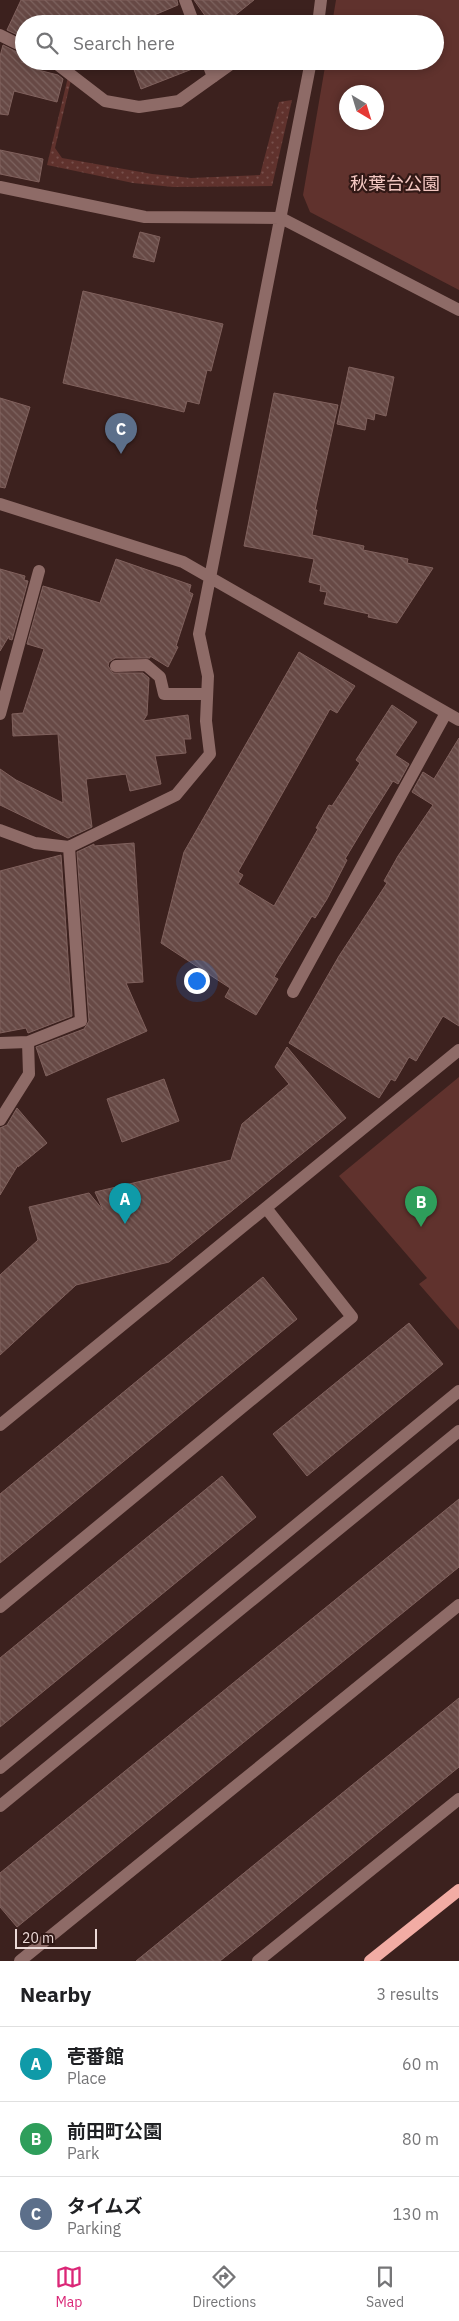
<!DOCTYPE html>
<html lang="en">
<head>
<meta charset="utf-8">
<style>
  :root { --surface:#fff; --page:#f6f6f6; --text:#202124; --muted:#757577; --line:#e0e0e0; --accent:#db2777 }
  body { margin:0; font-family:"IBM Plex Sans","Noto Sans JP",sans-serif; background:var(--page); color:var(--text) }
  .compass { position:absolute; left:339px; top:85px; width:45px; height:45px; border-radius:50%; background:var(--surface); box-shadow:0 2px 8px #0003; rotate:142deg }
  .scale { position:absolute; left:15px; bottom:12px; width:82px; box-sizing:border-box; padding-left:5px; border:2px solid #ecd9d7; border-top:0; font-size:14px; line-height:18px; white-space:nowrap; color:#ecd9d7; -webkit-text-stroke:4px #311815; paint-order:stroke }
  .you { position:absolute; left:196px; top:980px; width:18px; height:18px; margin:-12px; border:4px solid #fff; border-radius:50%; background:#1a73e8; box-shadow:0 0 0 8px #1a73e833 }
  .badge { display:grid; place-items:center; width:32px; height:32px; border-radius:50%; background:var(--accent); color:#fff; font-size:16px; font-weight:700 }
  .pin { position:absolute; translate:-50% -41px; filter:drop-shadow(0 1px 2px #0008) }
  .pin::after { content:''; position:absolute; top:26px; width:18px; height:15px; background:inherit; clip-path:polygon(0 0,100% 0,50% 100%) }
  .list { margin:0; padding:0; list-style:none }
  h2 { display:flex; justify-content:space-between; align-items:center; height:65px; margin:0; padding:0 20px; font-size:21px }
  h2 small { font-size:16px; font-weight:400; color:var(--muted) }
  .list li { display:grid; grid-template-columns:32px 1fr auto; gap:15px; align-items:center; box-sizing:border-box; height:75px; padding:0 20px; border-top:1px solid var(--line) }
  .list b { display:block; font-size:19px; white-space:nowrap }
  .list p { margin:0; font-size:16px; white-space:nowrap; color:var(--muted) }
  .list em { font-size:16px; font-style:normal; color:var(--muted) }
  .icon { flex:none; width:28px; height:28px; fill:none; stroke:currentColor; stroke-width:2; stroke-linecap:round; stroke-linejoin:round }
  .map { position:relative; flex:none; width:459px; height:1961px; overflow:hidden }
  .search { position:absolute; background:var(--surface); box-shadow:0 2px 8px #0003; left:15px; right:15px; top:15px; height:55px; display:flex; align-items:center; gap:12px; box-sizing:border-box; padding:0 18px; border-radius:28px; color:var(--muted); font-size:19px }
  .sheet { height:290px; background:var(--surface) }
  nav { display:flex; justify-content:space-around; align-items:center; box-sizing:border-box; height:70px; border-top:1px solid var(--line); background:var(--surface); font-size:14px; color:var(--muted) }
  nav a { display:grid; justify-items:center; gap:2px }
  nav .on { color:var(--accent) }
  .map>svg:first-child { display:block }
  .grass { fill:url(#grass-dots) }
  .park { fill:#60322d; fill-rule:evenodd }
  .building { fill:url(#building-back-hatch); stroke:#80615d }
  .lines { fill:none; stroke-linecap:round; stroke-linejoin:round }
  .minor { stroke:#8e6b67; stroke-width:12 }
  .major { stroke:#f2aca4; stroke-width:12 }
  .labels { text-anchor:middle; stroke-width:4.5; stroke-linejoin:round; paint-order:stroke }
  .park-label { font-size:18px; fill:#f4c8c2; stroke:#311815 }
</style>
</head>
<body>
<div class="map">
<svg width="459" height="1961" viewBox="0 0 459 1961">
  <defs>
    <pattern id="grass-dots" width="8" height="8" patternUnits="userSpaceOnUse" patternTransform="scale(1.25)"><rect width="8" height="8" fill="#60322d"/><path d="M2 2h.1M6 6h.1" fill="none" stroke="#774f4b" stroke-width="1.8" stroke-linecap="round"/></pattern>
    <pattern id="building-back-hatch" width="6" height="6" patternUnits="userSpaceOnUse" patternTransform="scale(1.25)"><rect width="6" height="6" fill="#674945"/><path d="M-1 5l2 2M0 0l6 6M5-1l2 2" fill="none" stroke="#7d635f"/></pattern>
  </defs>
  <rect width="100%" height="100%" fill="#3c211e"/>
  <!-- grass -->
  <path class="grass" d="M68 77 71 80 55 148 62 158 152 174 191 178 260 175 279 102 292 100 272 186 173 187 133 183 47 165Z"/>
  <!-- park -->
  <path class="park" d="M336 0H459V290L310 212 303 195 326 61H435V24H332ZM346 92H376V122H346Z
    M459 1077V1330L419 1284 427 1278 339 1176Z"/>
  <!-- building -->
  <path class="building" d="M21 0H177L178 5 133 24H24V38L7 30Z
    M194 0H254L224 24H211Z
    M3 45 23 55 21 62 35 66 34 69 58 75 63 79 57 102 14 91 8 115 0 114V56Z
    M131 61H199L200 66 141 89Z
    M0 150 43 159 39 182 0 174Z
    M140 232 160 237 154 262 133 257Z
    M83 291 223 324 211 371 207 370 199 404 187 401 184 412 63 383Z
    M349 367 394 377 386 416 375 413 374 420 367 418 365 430 337 424Z
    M274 393 338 405 315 510H317L312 535 364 546 363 550 408 559 407 563 433 568 397 623 368 617 369 614 324 604 327 592 320 591 321 585 309 582 314 559 244 546Z
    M0 398 30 407 5 488 0 487Z
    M116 559 191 585 189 592 193 594 176 646 178 647 168 667 150 656V658H115L109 662 108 666 113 673H143L149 678 147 715 143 721 188 715 191 739H184L186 753 155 756 161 784 130 791 126 774 86 779 92 827 68 838 0 805V769L16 780 63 803 58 734 13 736 12 714 23 713 44 649 27 644 43 586 100 603Z
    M0 569 25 576 24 580 28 581 12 640 9 639V636L0 651Z
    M299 652 355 686 337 713 330 709 238 872 243 875 238 884 274 906 318 829 316 828 329 805 332 806 360 763 356 760 392 705 417 722 395 755 409 764 398 784 393 781 369 819 345 859 347 860 327 899 315 918 312 916 274 977 278 979 256 1015 225 997 230 988 161 943 184 852Z
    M459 738V1026L443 1016 416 1061 409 1057 395 1081 391 1079 379 1098 289 1043 339 956 387 883 384 881 398 856 433 805 412 792 423 772 434 779Z
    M134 843 143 982 126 983 147 1031 46 1076 36 1047 84 1029 89 1021 77 852 94 844V846Z
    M61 855 72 1016 28 1033 26 1028 0 1033V871Z
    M287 1047 346 1118 169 1262 76 1285 0 1355V1275L38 1240 29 1207 89 1193 103 1210 95 1192 231 1160 242 1124 289 1084 275 1067Z
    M164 1079 179 1121 122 1142 107 1099Z
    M17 1108 47 1143 18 1167V1165L0 1195V1128L7 1125Z
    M263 1277 297 1319 0 1563V1494Z
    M409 1323 443 1364 307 1476 273 1434Z
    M222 1476 256 1517 0 1727V1658Z
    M459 1499V1567L17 1927 0 1907V1873Z
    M459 1698V1767L259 1930 220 1961H136Z"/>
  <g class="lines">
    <!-- minor -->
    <path class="minor" d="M185 0 194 24
      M318 24 321 0
      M0 35 24 47
      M53 61 105 101 139 107 179 101 235 61
      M207 61 213 77
      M0 187 145 217 281 218 459 310
      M0 504 183 562 459 720
      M116 666 146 665 160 677 164 694H207
      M0 714 39 571
      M0 830 35 843 69 847 176 795 210 754 206 721 208 676 199 634 311 61
      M293 992 446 713
      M0 1043 28 1042 81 1021 69 847
      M0 1120 29 1074 28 1042
      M0 1425 459 1050
      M0 1607 352 1317 266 1208
      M0 1768 459 1391
      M0 1806 459 1431
      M20 1961 459 1605
      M258 1961 459 1799"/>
    <!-- major -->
    <path class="major" d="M370 1961 459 1890"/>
  </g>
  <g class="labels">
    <!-- park labels -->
    <g class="park-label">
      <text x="395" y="190">秋葉台公園</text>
    </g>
  </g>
</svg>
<svg class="compass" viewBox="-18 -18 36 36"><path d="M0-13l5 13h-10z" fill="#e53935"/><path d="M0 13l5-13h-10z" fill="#757577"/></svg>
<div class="scale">20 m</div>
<div class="you"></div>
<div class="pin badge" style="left:125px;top:1224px;background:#0f9aa8">A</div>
<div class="pin badge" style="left:421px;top:1227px;background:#2e9e5b">B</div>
<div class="pin badge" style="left:121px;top:454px;background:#5c6f8a">C</div>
<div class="search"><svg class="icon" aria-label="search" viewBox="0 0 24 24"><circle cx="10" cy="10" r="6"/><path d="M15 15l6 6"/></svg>Search here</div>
</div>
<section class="sheet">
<h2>Nearby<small>3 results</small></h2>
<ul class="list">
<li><span class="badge" style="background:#0f9aa8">A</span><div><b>壱番館</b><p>Place</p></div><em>60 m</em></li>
<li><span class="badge" style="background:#2e9e5b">B</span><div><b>前田町公園</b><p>Park</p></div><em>80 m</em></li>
<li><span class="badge" style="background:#5c6f8a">C</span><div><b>タイムズ</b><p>Parking</p></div><em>130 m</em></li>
</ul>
</section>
<nav>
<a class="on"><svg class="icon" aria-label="map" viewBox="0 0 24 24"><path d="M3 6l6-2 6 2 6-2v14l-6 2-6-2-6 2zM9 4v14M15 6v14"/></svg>Map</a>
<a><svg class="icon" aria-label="directions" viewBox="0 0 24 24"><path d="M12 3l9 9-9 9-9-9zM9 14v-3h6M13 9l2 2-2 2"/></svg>Directions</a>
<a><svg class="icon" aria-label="saved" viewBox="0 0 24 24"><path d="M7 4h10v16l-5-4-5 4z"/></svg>Saved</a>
</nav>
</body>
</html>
